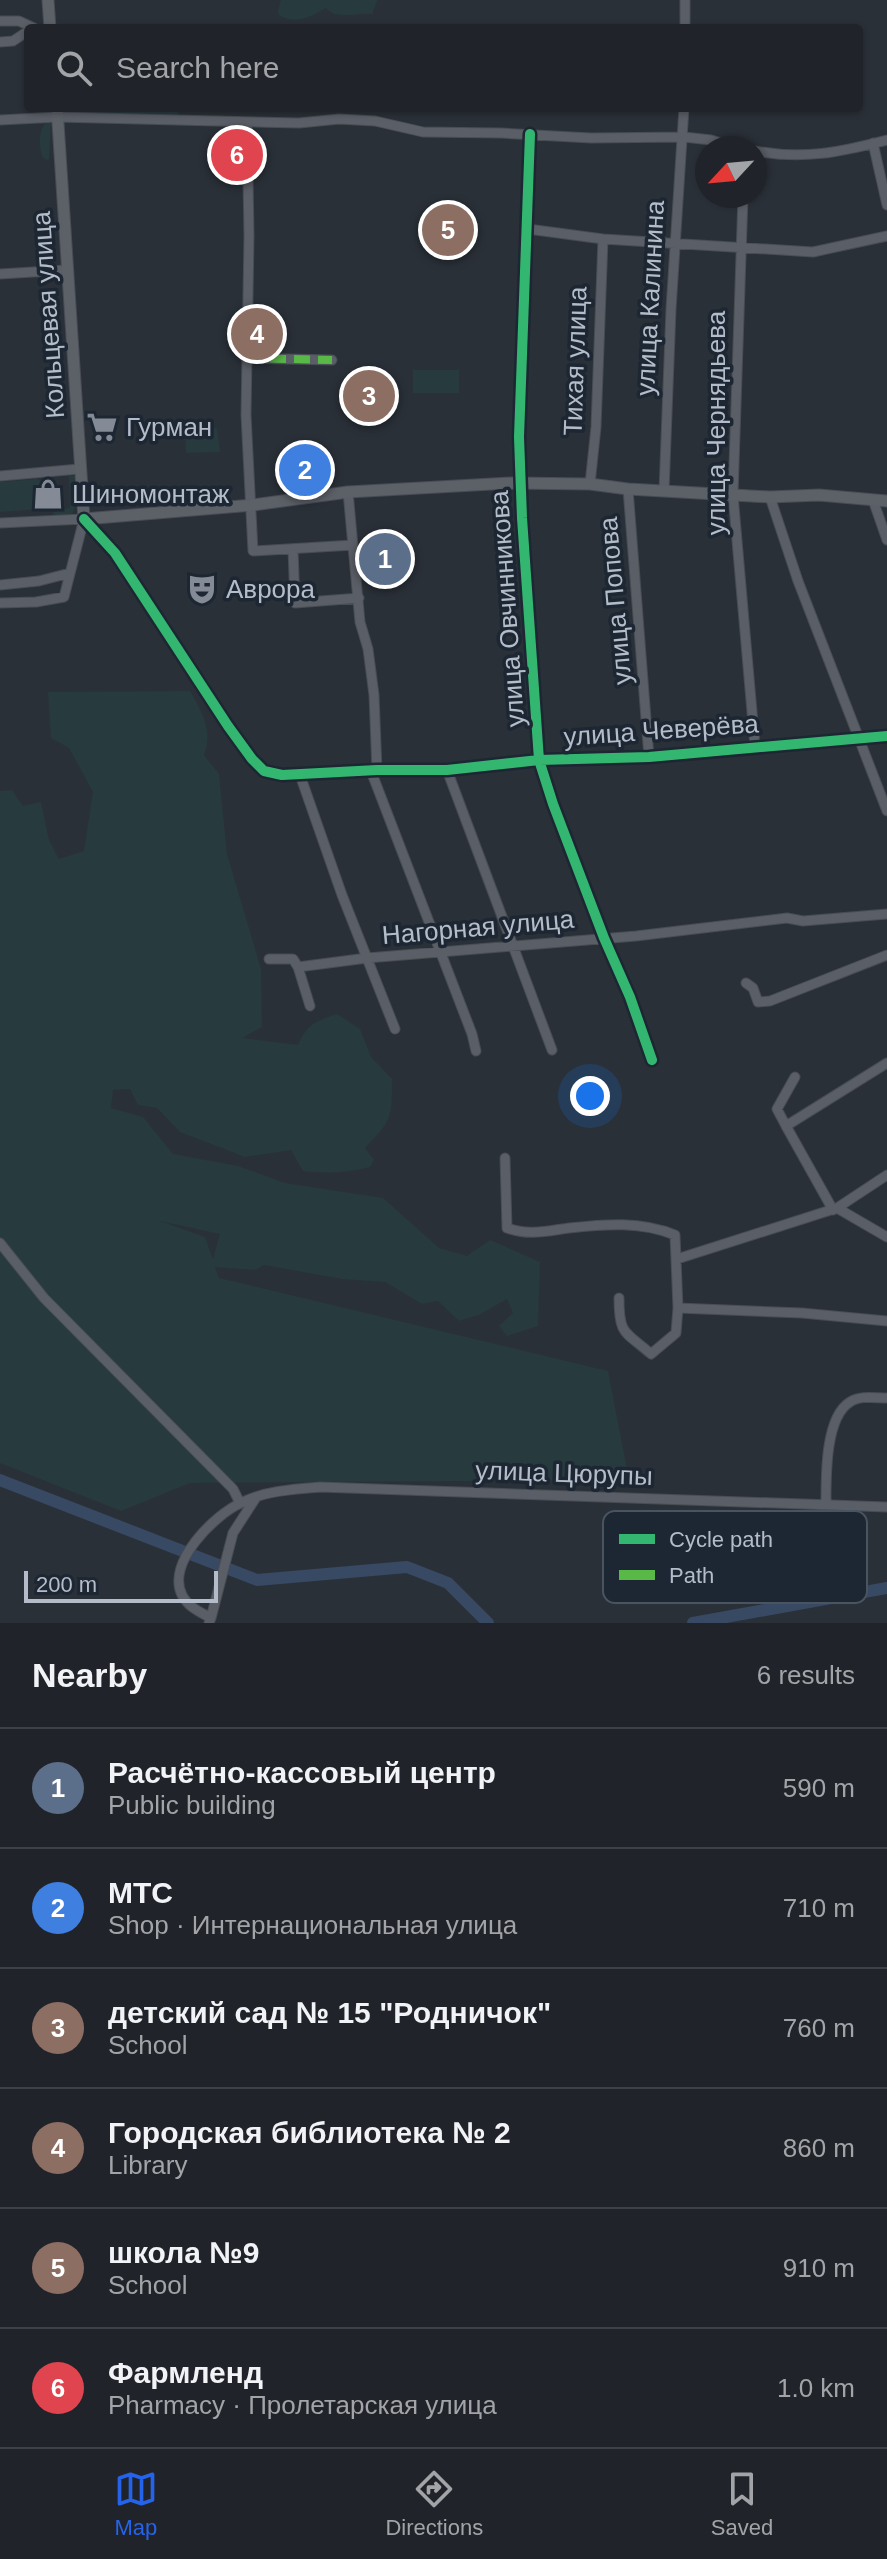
<!DOCTYPE html>
<html lang="en">
<head>
<meta charset="utf-8">
<style>
  :root { --surface:#20242a; --page:#282c32; --text:#f1f3f6; --muted:#a2a4a8; --line:#3d4147; --accent:#2563eb }
  body { margin:0; font-family:Helvetica,sans-serif; background:var(--page); color:var(--text) }
  .compass { position:absolute; left:695px; top:136px; width:72px; height:72px; border-radius:50%; background:var(--surface); box-shadow:0 2px 6px #0004; rotate:244deg }
  .scale { position:absolute; left:24px; bottom:20px; width:194px; box-sizing:border-box; padding-left:8px; border:4px solid #b4bcc9; border-top:0; font-size:22px; line-height:28px; white-space:nowrap; color:#b4bcc9; -webkit-text-stroke:6px #1d2633; paint-order:stroke }
  .you { position:absolute; left:590px; top:1096px; width:28px; height:28px; margin:-20px; border:6px solid #fff; border-radius:50%; background:#1a73e8; box-shadow:0 0 0 12px #1a73e833 }
  .badge { display:grid; place-items:center; width:52px; height:52px; border-radius:50%; background:var(--accent); color:#fff; font-size:26px; font-weight:700 }
  .pin { position:absolute; translate:-50% -50%; border:4px solid #fff; box-shadow:0 2px 8px #0006 }
  .list { margin:0; padding:0; list-style:none }
  h2 { display:flex; justify-content:space-between; align-items:center; height:104px; margin:0; padding:0 32px; font-size:34px }
  h2 small { font-size:26px; font-weight:400; color:var(--muted) }
  .list li { display:grid; grid-template-columns:52px 1fr auto; gap:24px; align-items:center; box-sizing:border-box; height:120px; padding:0 32px; border-top:2px solid var(--line) }
  .list b { display:block; font-size:30px; white-space:nowrap }
  .list p { margin:0; font-size:26px; white-space:nowrap; color:var(--muted) }
  .list em { font-size:26px; font-style:normal; color:var(--muted) }
  .icon { flex:none; width:44px; height:44px; fill:none; stroke:currentColor; stroke-width:2; stroke-linecap:round; stroke-linejoin:round }
  .map { position:relative; flex:none; width:887px; height:1623px; overflow:hidden }
  .search { position:absolute; background:var(--surface); box-shadow:0 2px 6px #0004; left:24px; right:24px; top:24px; height:88px; display:flex; align-items:center; gap:20px; box-sizing:border-box; padding:0 28px; border-radius:8px; color:var(--muted); font-size:30px }
  .sheet { height:824px; background:var(--surface) }
  nav { display:flex; justify-content:space-around; align-items:center; box-sizing:border-box; height:112px; border-top:2px solid var(--line); background:var(--surface); font-size:22px; color:var(--muted) }
  nav a { display:grid; justify-items:center; gap:4px }
  nav .on { color:var(--accent) }
  .map>svg:first-child { display:block }
  .green { fill:#273a3e; fill-rule:evenodd }
  .lines { fill:none; stroke-linecap:round; stroke-linejoin:round }
  .river { stroke:#384963; stroke-width:12 }
  .minor-casing { stroke:#484c53; stroke-width:11 }
  .major-casing { stroke:#484c55; stroke-width:13 }
  .minor { stroke:#5a5e66; stroke-width:9 }
  .major { stroke:#5c6168; stroke-width:11 }
  .quiet { stroke:#58b947; stroke-width:8; stroke-dasharray:16 8; stroke-linecap:butt }
  .cycleway-casing { stroke:#1d2633; stroke-width:15 }
  .cycleway { stroke:#33b770; stroke-width:10 }
  .labels { text-anchor:middle; stroke-width:7; stroke-linejoin:round; paint-order:stroke }
  .street-label { font-size:26px; fill:#b4bcc9; stroke:#1d2633 }
  .poi-label { font-size:26px; fill:#b4bcc9; stroke:#1d2633; text-anchor:start }
  .key { fill:#1d2633; stroke:#4a5360; stroke-width:2 }
  .key-label { font-size:22px; fill:#b4bcc9 }
</style>
</head>
<body>
<div class="map">
<svg width="887" height="1623" viewBox="0 0 887 1623">
  <rect width="100%" height="100%" fill="#2a3038"/>
  <!-- green -->
  <path class="green" d="M281 0H377V1L372 14C357 12 337 21 326 8 311 16 297 26 279 15L278 11Z
    M65 108 179 110 178 115 173 116 82 113 71 112Z
    M47 122 51 124 49 159 46 160 42 156C39 145 38 130 47 122Z
    M413 370H459V393H413Z
    M217 428 220 452 186 453 185 430Z
    M69 476H75C76 490 80 505 70 516L54 518 53 512 70 508Z
    M37 479 41 481 43 506 40 509 0 512V482Z
    M190 691C203 713 213 731 204 755L219 774 227 854 261 969 262 1027 242 1038 298 1045C307 1024 316 1021 337 1014L360 1029 371 1057 392 1079C392 1118 392 1120 365 1148L374 1160 370 1167C347 1173 326 1174 303 1171L291 1150 245 1157 180 1132 157 1108 138 1105 130 1089 113 1090 111 1108 143 1117 173 1154 238 1166 285 1183 383 1198 439 1248 467 1256 490 1240 540 1262 538 1326 507 1336 499 1326 513 1313 507 1299 479 1315 459 1321 438 1301 422 1304 385 1282 342 1279 264 1265 255 1270 215 1267 219 1278 608 1371 629 1480 190 1483 121 1511 0 1463V791L12 790 23 806 41 802 49 840 59 859 84 851 93 792 69 748 51 738 48 692ZM160 1221 220 1234 213 1259 205 1237Z"/>
  <g class="lines">
    <!-- river -->
    <path class="river" d="M0 1480 257 1580 407 1567 448 1583 488 1623
      M693 1623 887 1588"/>
    <!-- minor casing -->
    <g class="minor-casing">
      <path id="minor" d="M685 0V28
        M0 21H19L34 28
        M0 42 13 41 28 31
        M0 120 58 117 299 123 339 119 375 121 423 132 501 133 591 138 684 137 711 140 738 148
        M247 122 249 236 246 415 253 551 353 545
        M530 134 519 437 522 518 539 760 553 804 604 938 630 997 652 1060
        M873 143 887 205
        M755 151C804 160 840 152 887 140
        M743 196 733 495 755 746
        M528 229 603 239 813 252 887 236
        M0 274 66 270
        M246 358 332 360
        M0 476 79 469
        M590 484 596 427 603 239
        M628 489 649 757
        M664 491 671 309 684 108
        M348 492 360 622 368 649 374 695 377 770
        M770 497 798 581 887 811
        M873 500 887 540
        M84 519 115 553 228 726 252 759 264 771 282 775 377 770H447L539 760 649 757 887 736
        M0 523 84 519
        M293 549 295 603 359 598
        M0 585 39 581 70 573
        M0 603 36 602 64 597 84 519
        M447 770 552 1050
        M371 771 472 1034 476 1051
        M300 775 342 895 395 1029
        M269 959H293L298 967 367 958 636 936 787 918 803 921 887 914
        M298 967 310 1006
        M746 983 753 988 758 1002 770 1001 887 955
        M786 1126 777 1109 795 1077
        M505 1158 507 1228C529 1236 547 1231 569 1228 605 1224 641 1221 675 1235L678 1308 676 1333 651 1354C625 1331 619 1336 619 1298
        M837 1208 887 1237
        M833 1210 786 1126 887 1063
        M0 1243 44 1298 233 1489 240 1503
        M677 1259 837 1208 887 1175
        M678 1308 802 1313 887 1321
        M826 1504C826 1477 825 1417 850 1402 860 1395 875 1398 887 1398
        M211 1618 233 1533 255 1499
        M209 1623 211 1618C200 1612 188 1607 182 1595 166 1563 214 1515 241 1503 264 1491 294 1489 320 1487L887 1507"/>
    </g>
    <!-- major casing -->
    <g class="major-casing">
      <path id="major" d="M48 0 50 28
        M57 108 84 519 253 505 348 492 512 483 590 484 628 489 770 497 819 495 887 501"/>
    </g>
    <!-- minor -->
    <use href="#minor" class="minor"/>
    <!-- major -->
    <use href="#major" class="major"/>
    <!-- quiet -->
    <path class="quiet" d="M246 358 332 360"/>
    <!-- cycleway casing -->
    <g class="cycleway-casing">
      <path id="cycleway" d="M530 134 519 437 522 518 539 760 553 804 604 938 630 997 652 1060
        M84 519 115 553 228 726 252 759 264 771 282 775 377 770H447L539 760 649 757 887 736"/>
    </g>
    <!-- cycleway -->
    <use href="#cycleway" class="cycleway"/>
  </g>
  <!-- icons -->
  <defs>
    <g id="supermarket-bare" transform="scale(2.4)"><path d="M-6-5.5h2.5l.6 2H6L4.5 2H-2.5L-4.4-4H-6ZM-1.5 3.2a1.3 1.3 0 1 0 .1 0ZM3 3.2a1.3 1.3 0 1 0 .1 0Z" fill="#848b96" stroke="#1d2633" stroke-width="2.5" paint-order="stroke"/></g>
    <g id="shop-bare" transform="scale(2.4)"><path d="M-5-2.5h2.3a2.7 3.5 0 0 1 5.4 0H5L5.5 6h-11ZM-1.5-2.5h3a1.5 2.3 0 0 0-3 0Z" fill="#848b96" stroke="#1d2633" stroke-width="2.5" paint-order="stroke"/></g>
    <g id="theatre-bare" transform="scale(2.4)"><path d="M-5-5.5Q0-4 5-5.5V0Q5 5 0 6Q-5 5-5 0ZM-3.3-2.5H-1v1.5H-3.3ZM1-2.5H3.3v1.5H1ZM-2.8 1Q0 5.5 2.8 1Z" fill="#848b96" stroke="#1d2633" stroke-width="2.5" paint-order="stroke"/></g>
  </defs>
  <g fill-rule="evenodd">
    <use href="#supermarket-bare" x="102" y="427"/>
    <use href="#shop-bare" x="48" y="494"/>
    <use href="#theatre-bare" x="202" y="589"/>
  </g>
  <g class="labels">
    <!-- street labels -->
    <g class="street-label">
      <text transform="translate(650 298) rotate(-87)" y="9">улица Калинина</text>
      <text transform="translate(48 315) rotate(-94)" y="9">Кольцевая улица</text>
      <text transform="translate(575 361) rotate(-88)" y="9">Тихая улица</text>
      <text transform="translate(716 423) rotate(-90)" y="9">улица Чернядьева</text>
      <text transform="translate(615 601) rotate(-95)" y="9">улица Попова</text>
      <text transform="translate(507 609) rotate(-94)" y="9">улица Овчинникова</text>
      <text transform="translate(661 730) rotate(-4)" y="9">улица Чеверёва</text>
      <text transform="translate(478 927) rotate(-5)" y="9">Нагорная улица</text>
      <text transform="translate(564 1473) rotate(2)" y="9">улица Цюрупы</text>
    </g>
    <!-- poi labels -->
    <g class="poi-label">
      <text x="126" y="436">Гурман</text>
      <text x="72" y="503">Шиномонтаж</text>
      <text x="226" y="598">Аврора</text>
    </g>
  </g>
  <!-- legend -->
  <rect x="603" y="1511" width="264" height="92" rx="12" class="key"/>
  <rect x="619" y="1534" width="36" height="10" fill="#33b770"/>
  <rect x="619" y="1570" width="36" height="10" fill="#58b947"/>
  <g class="key-label">
    <text x="669" y="1547">Cycle path</text>
    <text x="669" y="1583">Path</text>
  </g>
</svg>
<svg class="compass" viewBox="-18 -18 36 36"><path d="M0-13l5 13h-10z" fill="#e53935"/><path d="M0 13l5-13h-10z" fill="#a2a4a8"/></svg>
<div class="scale">200 m</div>
<div class="you"></div>
<div class="pin badge" style="left:385px;top:559px;background:#5c6f8a">1</div>
<div class="pin badge" style="left:305px;top:470px;background:#3f7fe0">2</div>
<div class="pin badge" style="left:369px;top:396px;background:#8d6e63">3</div>
<div class="pin badge" style="left:257px;top:334px;background:#8d6e63">4</div>
<div class="pin badge" style="left:448px;top:230px;background:#8d6e63">5</div>
<div class="pin badge" style="left:237px;top:155px;background:#e0444e">6</div>
<div class="search"><svg class="icon" aria-label="search" viewBox="0 0 24 24"><circle cx="10" cy="10" r="6"/><path d="M15 15l6 6"/></svg>Search here</div>
</div>
<section class="sheet">
<h2>Nearby<small>6 results</small></h2>
<ul class="list">
<li><span class="badge" style="background:#5c6f8a">1</span><div><b>Расчётно-кассовый центр</b><p>Public building</p></div><em>590 m</em></li>
<li><span class="badge" style="background:#3f7fe0">2</span><div><b>МТС</b><p>Shop · Интернациональная улица</p></div><em>710 m</em></li>
<li><span class="badge" style="background:#8d6e63">3</span><div><b>детский сад № 15 &quot;Родничок&quot;</b><p>School</p></div><em>760 m</em></li>
<li><span class="badge" style="background:#8d6e63">4</span><div><b>Городская библиотека № 2</b><p>Library</p></div><em>860 m</em></li>
<li><span class="badge" style="background:#8d6e63">5</span><div><b>школа №9</b><p>School</p></div><em>910 m</em></li>
<li><span class="badge" style="background:#e0444e">6</span><div><b>Фармленд</b><p>Pharmacy · Пролетарская улица</p></div><em>1.0 km</em></li>
</ul>
</section>
<nav>
<a class="on"><svg class="icon" aria-label="map" viewBox="0 0 24 24"><path d="M3 6l6-2 6 2 6-2v14l-6 2-6-2-6 2zM9 4v14M15 6v14"/></svg>Map</a>
<a><svg class="icon" aria-label="directions" viewBox="0 0 24 24"><path d="M12 3l9 9-9 9-9-9zM9 14v-3h6M13 9l2 2-2 2"/></svg>Directions</a>
<a><svg class="icon" aria-label="saved" viewBox="0 0 24 24"><path d="M7 4h10v16l-5-4-5 4z"/></svg>Saved</a>
</nav>
</body>
</html>
